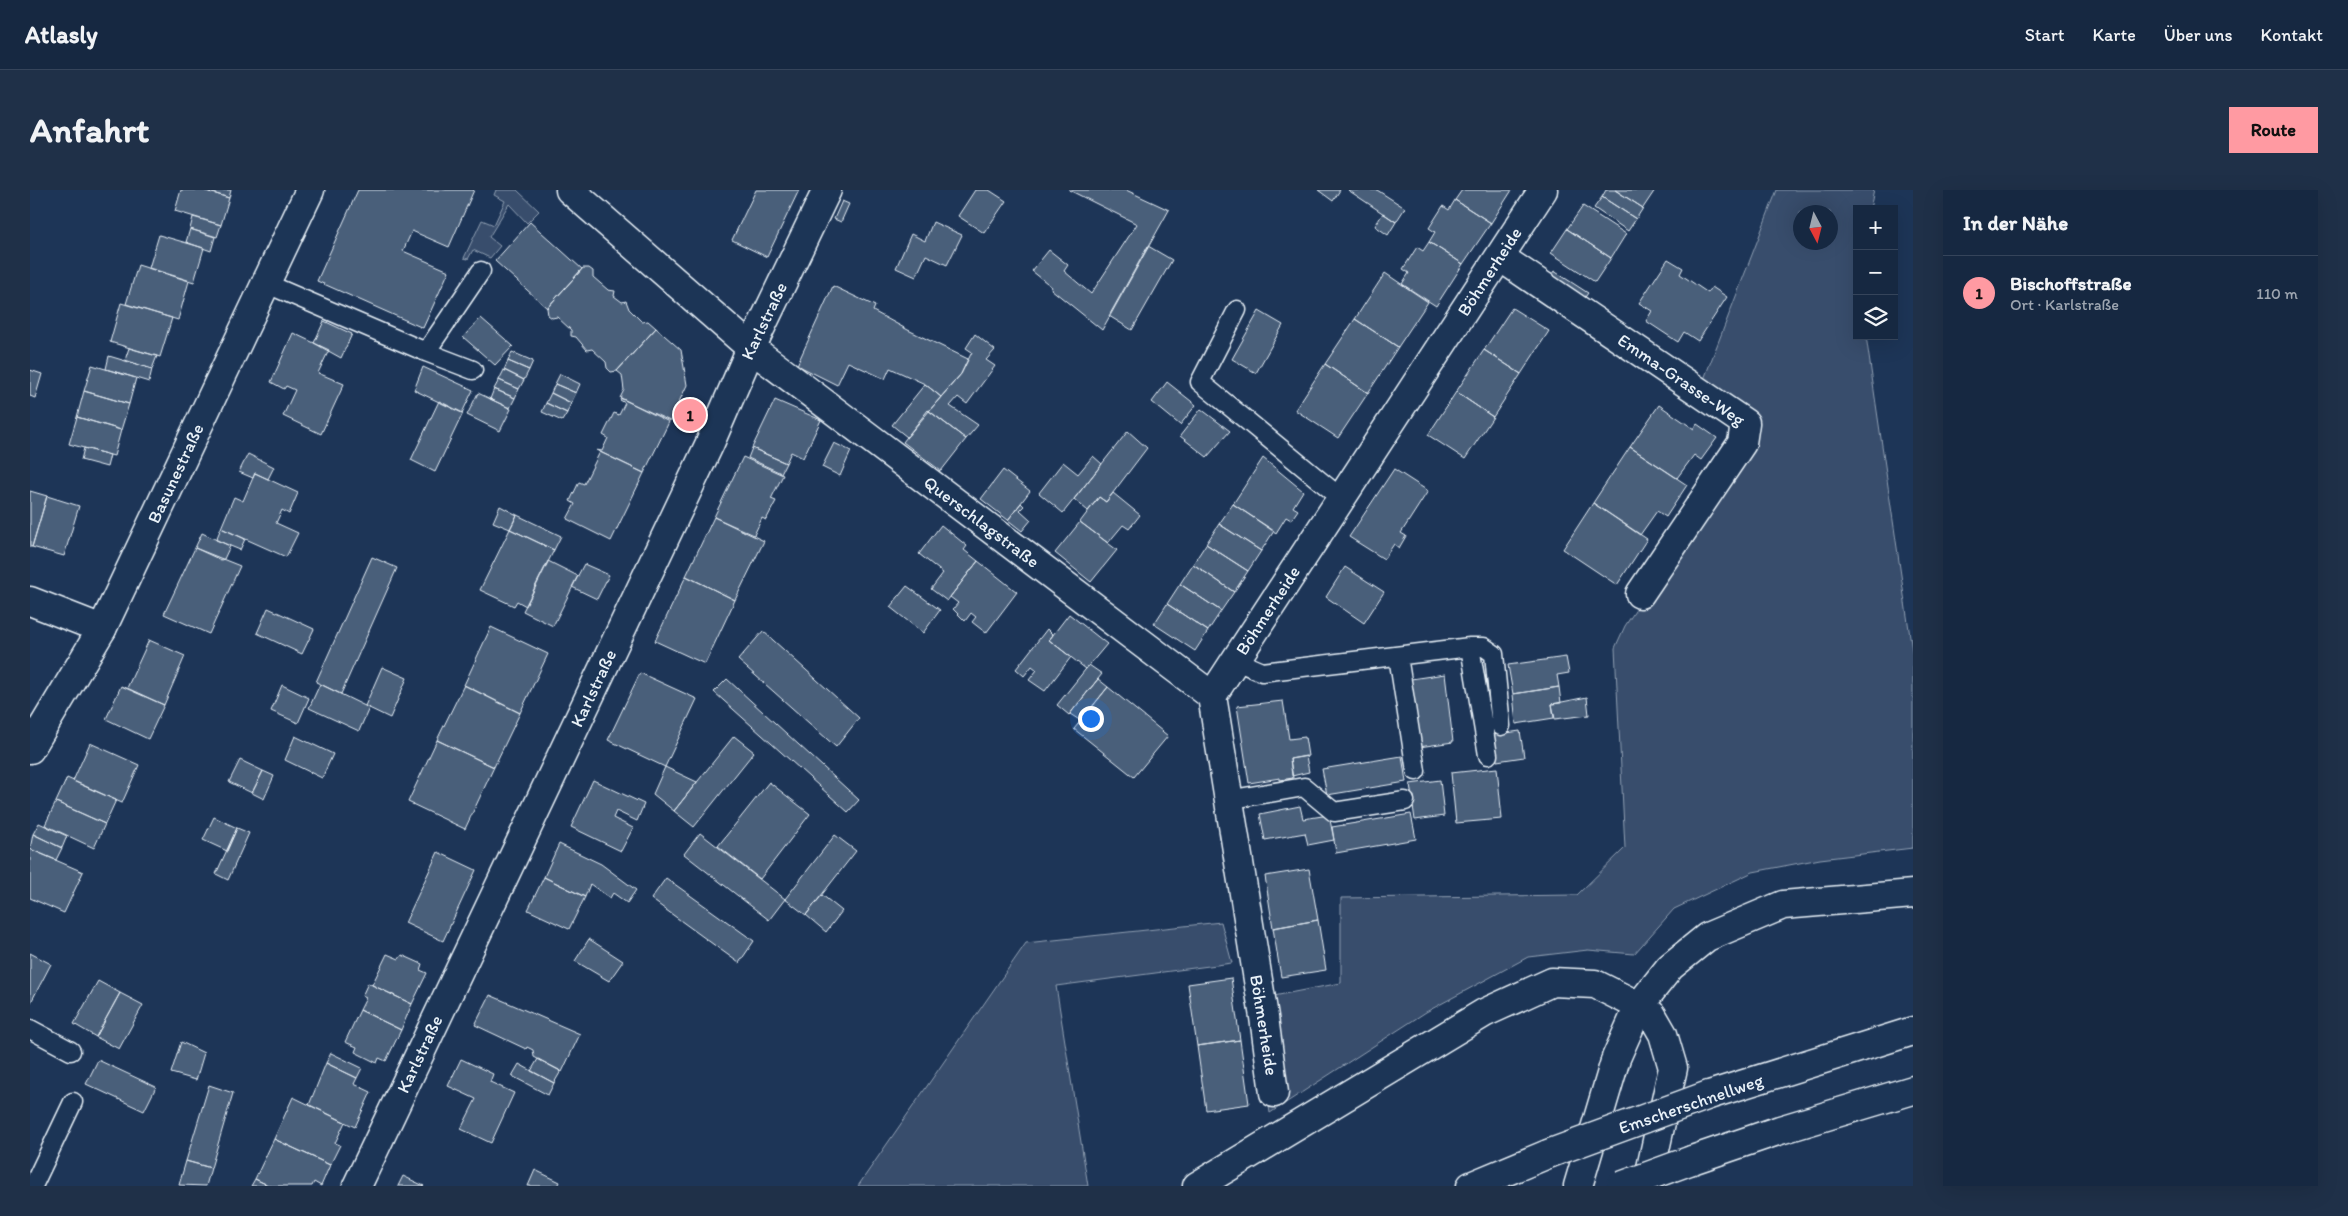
<!DOCTYPE html>
<html lang="de">
<head>
<meta charset="utf-8">
<style>
  :root { --surface:#162841; --page:#1f3048; --text:#f1f3f6; --muted:#9ea6b1; --line:#35445a; --accent:#ff9aa2 }
  body { margin:0; font-family:Itim,sans-serif; background:var(--page); color:var(--text) }
  .controls { position:absolute; right:15px; top:15px; display:grid; overflow:hidden; border-radius:0px; box-shadow:0 5px 20px #0002 }
  .controls button { width:45px; height:45px; display:grid; place-items:center; padding:0; border:0; border-bottom:1px solid var(--line); background:var(--surface); color:var(--text); font:25px sans-serif }
  .compass { position:absolute; left:1763px; top:15px; width:45px; height:45px; border-radius:50%; background:var(--surface); box-shadow:0 5px 20px #0002; rotate:173deg }
  .you { position:absolute; left:1060px; top:528px; width:18px; height:18px; margin:-12px; border:4px solid #fff; border-radius:50%; background:#1a73e8; box-shadow:0 0 0 8px #1a73e833 }
  .badge { display:grid; place-items:center; width:32px; height:32px; border-radius:50%; background:var(--accent); color:#111; font-size:16px; font-weight:700 }
  .pin { position:absolute; translate:-50% -50%; border:2px solid #fff; box-shadow:0 1px 5px #0006 }
  .list { margin:0; padding:0; list-style:none }
  h2 { display:flex; justify-content:space-between; align-items:center; height:65px; margin:0; padding:0 20px; font-size:21px }
  h2 small { font-size:16px; font-weight:400; color:var(--muted) }
  .list li { display:grid; grid-template-columns:32px 1fr auto; gap:15px; align-items:center; box-sizing:border-box; height:75px; padding:0 20px; border-top:1px solid var(--line) }
  .list b { display:block; font-size:19px; white-space:nowrap }
  .list p { margin:0; font-size:16px; white-space:nowrap; color:var(--muted) }
  .list em { font-size:16px; font-style:normal; color:var(--muted) }
  .icon { flex:none; width:28px; height:28px; fill:none; stroke:currentColor; stroke-width:2; stroke-linecap:round; stroke-linejoin:round }
  .map { position:relative; flex:none; width:1883px; height:996px; overflow:hidden; border-radius:0px }
  header { display:flex; align-items:center; gap:30px; box-sizing:border-box; height:70px; padding:0 25px; background:var(--surface); border-bottom:1px solid var(--line) }
  header strong { font-size:24px }
  nav { display:flex; gap:28px; margin-inline-start:auto; font-size:18px }
  .intro { display:flex; align-items:center; justify-content:space-between; box-sizing:border-box; height:120px; padding:0 30px }
  h1 { margin:0; font-size:35px }
  .button { padding:12px 22px; border-radius:0px; background:var(--accent); color:#111; font-size:18px; font-weight:700 }
  main { display:flex; gap:30px; padding:0 30px }
  aside { flex:1; background:var(--surface); border-radius:0px; box-shadow:0 5px 20px #0002 }
  .map>svg:first-child { display:block }
  .green { fill:#374d6c; stroke:#909fb2; fill-rule:evenodd }
  .building { fill:#495e7a; stroke:#e8f1f8 }
  .lines { fill:none; stroke-linecap:round; stroke-linejoin:round }
  .service-casing { stroke:#e8f1f8; stroke-width:21 }
  .minor-casing { stroke:#e8f1f8; stroke-width:31 }
  .motorway-casing { stroke:#e8f1f8; stroke-width:31 }
  .service { stroke:#1d3557; stroke-width:18 }
  .minor { stroke:#1d3557; stroke-width:28 }
  .motorway { stroke:#1d3557; stroke-width:28 }
  .motorway-bridge-casing { stroke:#e8f1f8; stroke-width:31; stroke-linecap:butt }
  .motorway-bridge { stroke:#1d3557; stroke-width:28 }
  .labels { text-anchor:middle; stroke-width:5; stroke-linejoin:round; paint-order:stroke }
  .street-label { font-size:18px; fill:#e8f1f8; stroke:#1d3557 }
</style>
</head>
<body>
<header>
<strong>Atlasly</strong>
<nav><a>Start</a><a>Karte</a><a>Über uns</a><a>Kontakt</a></nav>
</header>
<div class="intro"><h1>Anfahrt</h1><a class="button">Route</a></div>
<main>
<div class="map">
<svg width="1883" height="996" viewBox="0 0 1883 996">
  <rect width="100%" height="100%" fill="#1d3557"/>
  <filter id="ink" filterUnits="userSpaceOnUse"><feTurbulence type="fractalNoise" baseFrequency=".02" numOctaves="2"/><feDisplacementMap in="SourceGraphic" scale="10" xChannelSelector="R" yChannelSelector="G"/><feConvolveMatrix kernelMatrix="1 2 1 2 8 2 1 2 1" color-interpolation-filters="sRGB"/></filter>
  <g filter="url(#ink)">
    <!-- green -->
    <path class="green" d="M466 0H487L509 21 497 33 479 14 459 47 470 56 460 68 443 60 438 69 434 68 452 30 464 35 475 11 464 5Z
      M1747 0H1844L1840 19H1827V146H1836L1883 467V658L1790 669 1723 682 1644 719 1604 764 1558 760 1498 767 1396 822 1240 923 1223 810 1311 793V708L1547 705 1595 658 1585 458 1595 436 1716 254 1671 197ZM1770 22H1800V52H1770Z
      M1191 732 1202 773 1026 796 1058 996H828L996 753Z"/>
    <!-- building -->
    <path class="building" d="M151 0H173L199 8 191 35 145 21Z
      M173 0H201L199 8Z
      M328 0H444L419 57 382 41 373 61 419 81 393 138 287 91Z
      M726 0H769L737 67 702 50Z
      M945 0H959L976 11 954 43 928 26Z
      M1039 0H1096L1139 20 1072 140 1021 99 1022 97 1002 81 1019 60 1038 75 1034 81 1061 104 1107 34Z
      M1288 0H1310L1303 11Z
      M1318 0H1347L1375 18 1366 32Z
      M1432 0H1482L1461 33 1425 10Z
      M1576 0H1585L1613 18 1606 29 1572 7Z
      M1585 0H1625L1613 18Z
      M1572 7 1606 29 1598 41 1564 18Z
      M1425 10 1461 33 1433 74 1399 52 1405 42 1399 38 1413 16 1419 20Z
      M812 11 819 14 811 32 804 29Z
      M1553 16 1596 44 1581 68 1537 39Z
      M1353 23 1366 32 1358 45 1345 36Z
      M163 27 191 35 187 47 160 39Z
      M500 32 552 79 517 118 465 71Z
      M903 32 932 45 917 75 896 65 886 87 866 78 881 44 895 51Z
      M160 39 185 47 181 61 156 52Z
      M1537 39 1581 68 1565 92 1521 63Z
      M129 45 174 58 164 92 119 78Z
      M1399 52 1433 74 1406 116 1372 94 1379 83 1373 79 1387 57 1393 61Z
      M1118 56 1142 70 1102 140 1079 126Z
      M1638 69 1653 78 1650 84 1678 103 1682 97 1697 107 1668 151 1654 142 1648 152 1616 131 1622 121 1609 113Z
      M108 75 159 91 148 130 96 114Z
      M553 78H559L563 81V87L578 100 585 101 584 106 592 112 596 111 599 119 612 132 618 131 626 138 587 181 581 182 577 178 576 172 562 159 557 160 546 147 541 146V140L527 127 522 128 518 125 517 118Z
      M1524 81 1558 103 1550 114 1516 92Z
      M1355 83 1398 112 1368 157 1325 129Z
      M803 96 845 116 843 121 878 140 938 169 931 184 911 207 895 194 860 178 855 189 818 172 807 195 767 175Z
      M91 113 142 128 130 167 80 152Z
      M1482 118 1519 141 1491 184 1454 160Z
      M1229 121 1253 135 1226 183 1202 169Z
      M451 128 483 156 465 175 433 147Z
      M1325 129 1368 157 1338 203 1295 174Z
      M294 131 322 144 311 168 284 153Z
      M626 138 651 160 657 195 640 231 590 208 594 200 592 185 587 181Z
      M263 143 299 160 288 183 314 194 291 244 253 226 265 200 256 196 254 199 241 192Z
      M945 144 965 160 956 170 965 176 937 214 928 207 920 216 948 235 936 249 899 221 931 184 942 162 936 158Z
      M99 158 127 166 122 179 95 170Z
      M1454 160 1491 184 1463 227 1426 202Z
      M482 162 503 171 499 180 478 171Z
      M79 166 122 179 119 192 76 179Z
      M478 171 499 180 494 190 474 180Z
      M1295 174 1338 203 1308 248 1265 220Z
      M62 175 106 188 99 214 54 201Z
      M393 177 443 200 432 223 384 200Z
      M0 180 12 184 5 208 0 206Z
      M474 180 494 190 489 199 469 190Z
      M530 184 550 194 546 203 525 194Z
      M469 190 489 199 485 208 464 199Z
      M1137 192 1166 215 1150 235 1122 212Z
      M525 194 546 203 541 213 521 203Z
      M895 194 911 207 877 247 862 235Z
      M464 199 485 208 480 218 460 209Z
      M54 201 99 214 91 240 47 227Z
      M1426 202 1463 227 1435 269 1398 245Z
      M448 203 481 219 470 241 437 225Z
      M521 203 541 213 537 223 516 213Z
      M591 208 639 232 614 283 566 260 572 261 578 248 573 245 584 223 589 225 595 213 590 210Z
      M745 210 791 230 773 268 761 262 756 273 722 258Z
      M409 211 433 223 405 282 381 270Z
      M516 213 537 223 532 231 512 222Z
      M661 214 668 218 659 236 652 233Z
      M1629 215 1664 239 1667 234 1687 248 1671 270 1664 265 1647 288 1600 257Z
      M1171 219 1200 241 1177 267 1150 246Z
      M898 220 936 249 911 281 873 252Z
      M47 227 91 240 84 266 39 254Z
      M1098 241 1117 258 1076 312 1069 307 1058 321 1044 309Z
      M804 253 821 261 810 286 792 277Z
      M1600 257 1657 295 1636 327 1627 321 1610 345 1563 313Z
      M54 258 80 265 77 277 51 270Z
      M722 258 756 273 751 283 718 268Z
      M570 262 614 283 581 351 537 329 545 314 540 311 549 292 554 294Z
      M218 264 244 277 238 289 225 283 223 288 209 282Z
      M1063 266 1072 274 1033 323 1009 303 1033 272 1048 284Z
      M713 267 753 285 741 309 746 311 736 330 732 328 724 345 684 327Z
      M1233 268 1273 301 1263 317 1268 320 1261 330 1256 327 1246 343 1203 314Z
      M1364 279 1398 301 1371 343 1376 346 1369 358 1364 354 1354 369 1319 347Z
      M973 280 1000 301 978 330 951 309Z
      M225 283 268 303 259 324 252 320 246 333 268 343 256 367 191 338 204 307 213 311Z
      M0 301 17 306 2 357H0Z
      M1083 303 1110 325 1099 339 1093 335 1078 353 1050 332 1069 307 1076 312Z
      M17 306 49 316 34 366 2 357Z
      M991 313 994 316 990 320 1001 330 992 341 978 330Z
      M1563 313 1617 349 1587 395 1533 359Z
      M1203 314 1244 341 1231 361 1189 334Z
      M470 316 487 325 480 339 463 332Z
      M487 325 531 346 524 360 480 339Z
      M684 327 734 351 705 410 656 386Z
      M1050 332 1087 360 1061 392 1025 363Z
      M1189 334 1231 361 1218 381 1176 354Z
      M911 335 937 356 934 360 948 371 917 411 901 399 913 383 889 364Z
      M191 338 215 349 210 360 186 350Z
      M480 339 524 360 496 416 487 411 484 416 450 400Z
      M172 343 200 356 194 369 191 370 165 358Z
      M1176 354 1218 381 1204 402 1163 374Z
      M165 358 210 376 179 444 134 424Z
      M342 367 367 378 311 504 286 492Z
      M518 371 548 386 523 436 493 421Z
      M948 371 987 402 956 443 942 432 946 427 941 423 935 431 923 419 928 413 920 407Z
      M554 374 579 385 567 409 542 397Z
      M1163 374 1204 402 1191 421 1150 394Z
      M1315 377 1354 402 1334 433 1296 407Z
      M656 386 705 410 675 474 625 451Z
      M1150 394 1191 421 1178 441 1137 414Z
      M877 396 910 420 893 443 860 417Z
      M1137 414 1178 441 1165 461 1124 434Z
      M238 418 284 439 272 464 227 443Z
      M1039 424 1077 454 1056 479 1019 450Z
      M461 437 518 464 490 523 434 495Z
      M1017 439 1023 445 1019 450 1041 467 1015 501 999 490 1007 480 1002 476 994 486 986 479Z
      M733 441 829 528 806 557 708 470Z
      M119 450 155 466 134 515 97 498Z
      M1536 467 1539 483 1527 485 1529 497 1483 504 1478 475Z
      M1059 475 1072 484 1039 525 1027 515Z
      M352 477 377 488 360 528 335 516Z
      M610 483 667 509 635 577 578 550Z
      M1415 484 1423 552 1389 557 1381 489Z
      M697 489 829 610 818 622 684 502Z
      M1068 489 1078 497 1051 531 1040 524Z
      M290 494 339 518 329 541 279 518Z
      M252 495 279 508 268 533 241 521Z
      M434 495 490 523 464 577 407 550Z
      M91 496 134 515 118 549 76 529Z
      M1078 497 1138 546 1104 587 1044 539Z
      M1529 497 1531 513 1522 514 1524 528 1486 534 1483 504Z
      M1557 507 1559 525 1525 529 1522 514Z
      M1253 511 1259 549 1275 547 1278 566 1260 569 1263 588 1250 590V588L1219 593 1207 516Z
      M1490 541 1494 567 1467 571 1463 545Z
      M265 546 303 564 292 588 255 570Z
      M704 546 724 562 664 637 644 621Z
      M407 550 464 577 435 639 378 612Z
      M60 553 109 575 92 613 43 591Z
      M1276 566 1279 582 1262 586 1260 569Z
      M1372 566 1376 592 1297 605 1292 579Z
      M210 570 233 581 222 603 199 592Z
      M635 577 667 592 644 621 623 604Z
      M1467 578 1472 629 1426 633 1421 583Z
      M233 581 244 586 234 609 222 603Z
      M37 588 86 610 75 634 26 612Z
      M563 590 614 614 607 631 586 621 583 628 603 638 591 661 541 637Z
      M1410 590 1414 626 1385 630 1380 594Z
      M739 592 780 624 730 689 688 656Z
      M26 612 75 634 64 658 15 635Z
      M1270 616 1273 629 1299 625 1304 650 1278 655 1275 643 1235 650 1230 624Z
      M1381 624 1386 649 1306 663 1302 637Z
      M184 627 207 638 197 661 173 650Z
      M9 633 37 646 32 658 3 644Z
      M207 638 219 643 198 690 186 684Z
      M670 643 755 709 739 730 654 664Z
      M3 644 32 658 26 670 0 659Z
      M805 645 826 661 776 725 755 709Z
      M529 654 571 674 606 700 597 713 583 703 580 708 560 694 555 707 514 687Z
      M0 659 53 682 34 723 0 708Z
      M408 662 446 680 413 751 375 733Z
      M1279 679 1288 730 1243 738 1235 686Z
      M514 687 555 707 539 739 498 720Z
      M636 688 724 751 709 773 621 709Z
      M792 705 812 721 796 742 776 725Z
      M1288 730 1296 780 1251 787 1243 738Z
      M559 749 593 771 579 791 545 771Z
      M0 763 21 774 0 814Z
      M357 764 369 769 372 765 392 774 390 780 397 783 382 814 342 795Z
      M1201 788 1210 850 1167 856 1158 794Z
      M68 791 90 803 66 847 44 834Z
      M338 793 382 814 371 840 330 820 336 808 332 806Z
      M90 803 113 815 89 859 66 847Z
      M460 805 550 844 532 882 504 867 503 860 497 857 496 859 445 835Z
      M330 820 371 840 356 871 349 868 347 873 325 862 327 857 315 852Z
      M1210 850 1219 914 1176 920 1167 856Z
      M151 852 174 863 166 890 141 883Z
      M301 863 332 878 327 888 296 873Z
      M431 869 463 884 460 892 484 903 461 953 431 939 446 909 418 896Z
      M508 869 531 881 524 893 501 881Z
      M68 870 126 897 114 921 56 894Z
      M296 873 327 888 324 894 341 902 325 937 279 915Z
      M489 874 524 893 518 905 482 886Z
      M179 895 203 903 181 978 156 971Z
      M263 907 315 932 305 953 310 955 300 975 244 949Z
      M244 949 300 975 291 996 284 992 282 996H240L225 989Z
      M156 971 181 978 176 996 149 995Z
      M505 980 530 992 528 996H498Z
      M373 986 394 996H368Z
      M225 989 240 996H221Z"/>
    <g class="lines">
      <!-- service casing -->
      <g class="service-casing">
        <path id="service" d="M235 93 396 162
          M1207 120 1170 192 1311 308
          M443 180 396 162 451 81
          M1440 457 1458 565
          M1368 466 1386 581
          M1204 470 1232 482 1440 457H1454L1464 464 1471 536
          M1197 610 1274 597 1304 622 1375 611
          M0 839 41 861
          M3 996 43 912"/>
      </g>
      <!-- minor casing -->
      <g class="minor-casing">
        <g id="minor">
          <path id="s1" d="M540 0 721 158 1182 506"/>
          <path id="s2" d="M1470 67 1715 233 1712 253 1610 404"/>
          <path d="M0 411 72 439"/>
          <path id="s3" d="M0 559 72 439 280 0"/>
          <path id="s4" d="M1244 903 1234 827 1182 506 1513 0"/>
          <path id="s5" d="M327 996 680 253 721 158 797 0"/>
        </g>
      </g>
      <!-- motorway casing -->
      <g class="motorway-casing">
        <path id="motorway" d="M1679 905 1883 841
          M1662 970 1750 940 1883 900
          M1167 996 1454 823 1522 792 1565 794 1609 816 1622 825 1633 844 1643 878 1617 996
          M1441 996 1518 964
          M1548 996 1586 868 1609 816 1640 777 1677 747 1753 715 1883 704"/>
      </g>
      <!-- service -->
      <use href="#service" class="service"/>
      <!-- minor -->
      <use href="#minor" class="minor"/>
      <!-- motorway -->
      <use href="#motorway" class="motorway"/>
      <!-- motorway-bridge casing -->
      <g class="motorway-bridge-casing">
        <path id="motorway-bridge" d="M1518 964 1679 905
          M1591 996 1662 970"/>
      </g>
      <!-- motorway-bridge -->
      <use href="#motorway-bridge" class="motorway-bridge"/>
    </g>
  </g>
  <g class="labels">
    <!-- street labels -->
    <g class="street-label">
      <text dy="6" stroke="none"><textPath href="#s4" startOffset="909">Böhmerheide</textPath></text>
      <text dy="6" stroke="none"><textPath href="#s5" startOffset="956">Karlstraße</textPath></text>
      <text dy="6" stroke="none"><textPath href="#s2" startOffset="219">Emma-Grasse-Weg</textPath></text>
      <text dy="6" stroke="none"><textPath href="#s3" startOffset="312">Basunestraße</textPath></text>
      <text dy="6" stroke="none"><textPath href="#s1" startOffset="529">Querschlagstraße</textPath></text>
      <text dy="6" stroke="none"><textPath href="#s4" startOffset="504">Böhmerheide</textPath></text>
      <text dy="6" stroke="none"><textPath href="#s5" startOffset="551">Karlstraße</textPath></text>
      <text transform="translate(1234 835) rotate(81)" y="6">Böhmerheide</text>
      <text dy="6" stroke="none"><textPath href="#s5" startOffset="146">Karlstraße</textPath></text>
      <text transform="translate(1661 914) rotate(-19)" y="6">Emscherschnellweg</text>
    </g>
  </g>
</svg>
<div class="controls">
<button>+</button>
<button>−</button>
<button><svg class="icon" aria-label="layers" viewBox="0 0 24 24"><path d="M12 4l9 5-9 5-9-5zM3 14l9 5 9-5"/></svg></button>
</div>
<svg class="compass" viewBox="-18 -18 36 36"><path d="M0-13l5 13h-10z" fill="#e53935"/><path d="M0 13l5-13h-10z" fill="#9ea6b1"/></svg>
<div class="you"></div>
<div class="pin badge" style="left:660px;top:225px">1</div>
</div>
<aside>
<h2>In der Nähe<small></small></h2>
<ul class="list">
<li><span class="badge">1</span><div><b>Bischoffstraße</b><p>Ort · Karlstraße</p></div><em>110 m</em></li>
</ul>
</aside>
</main>
</body>
</html>
